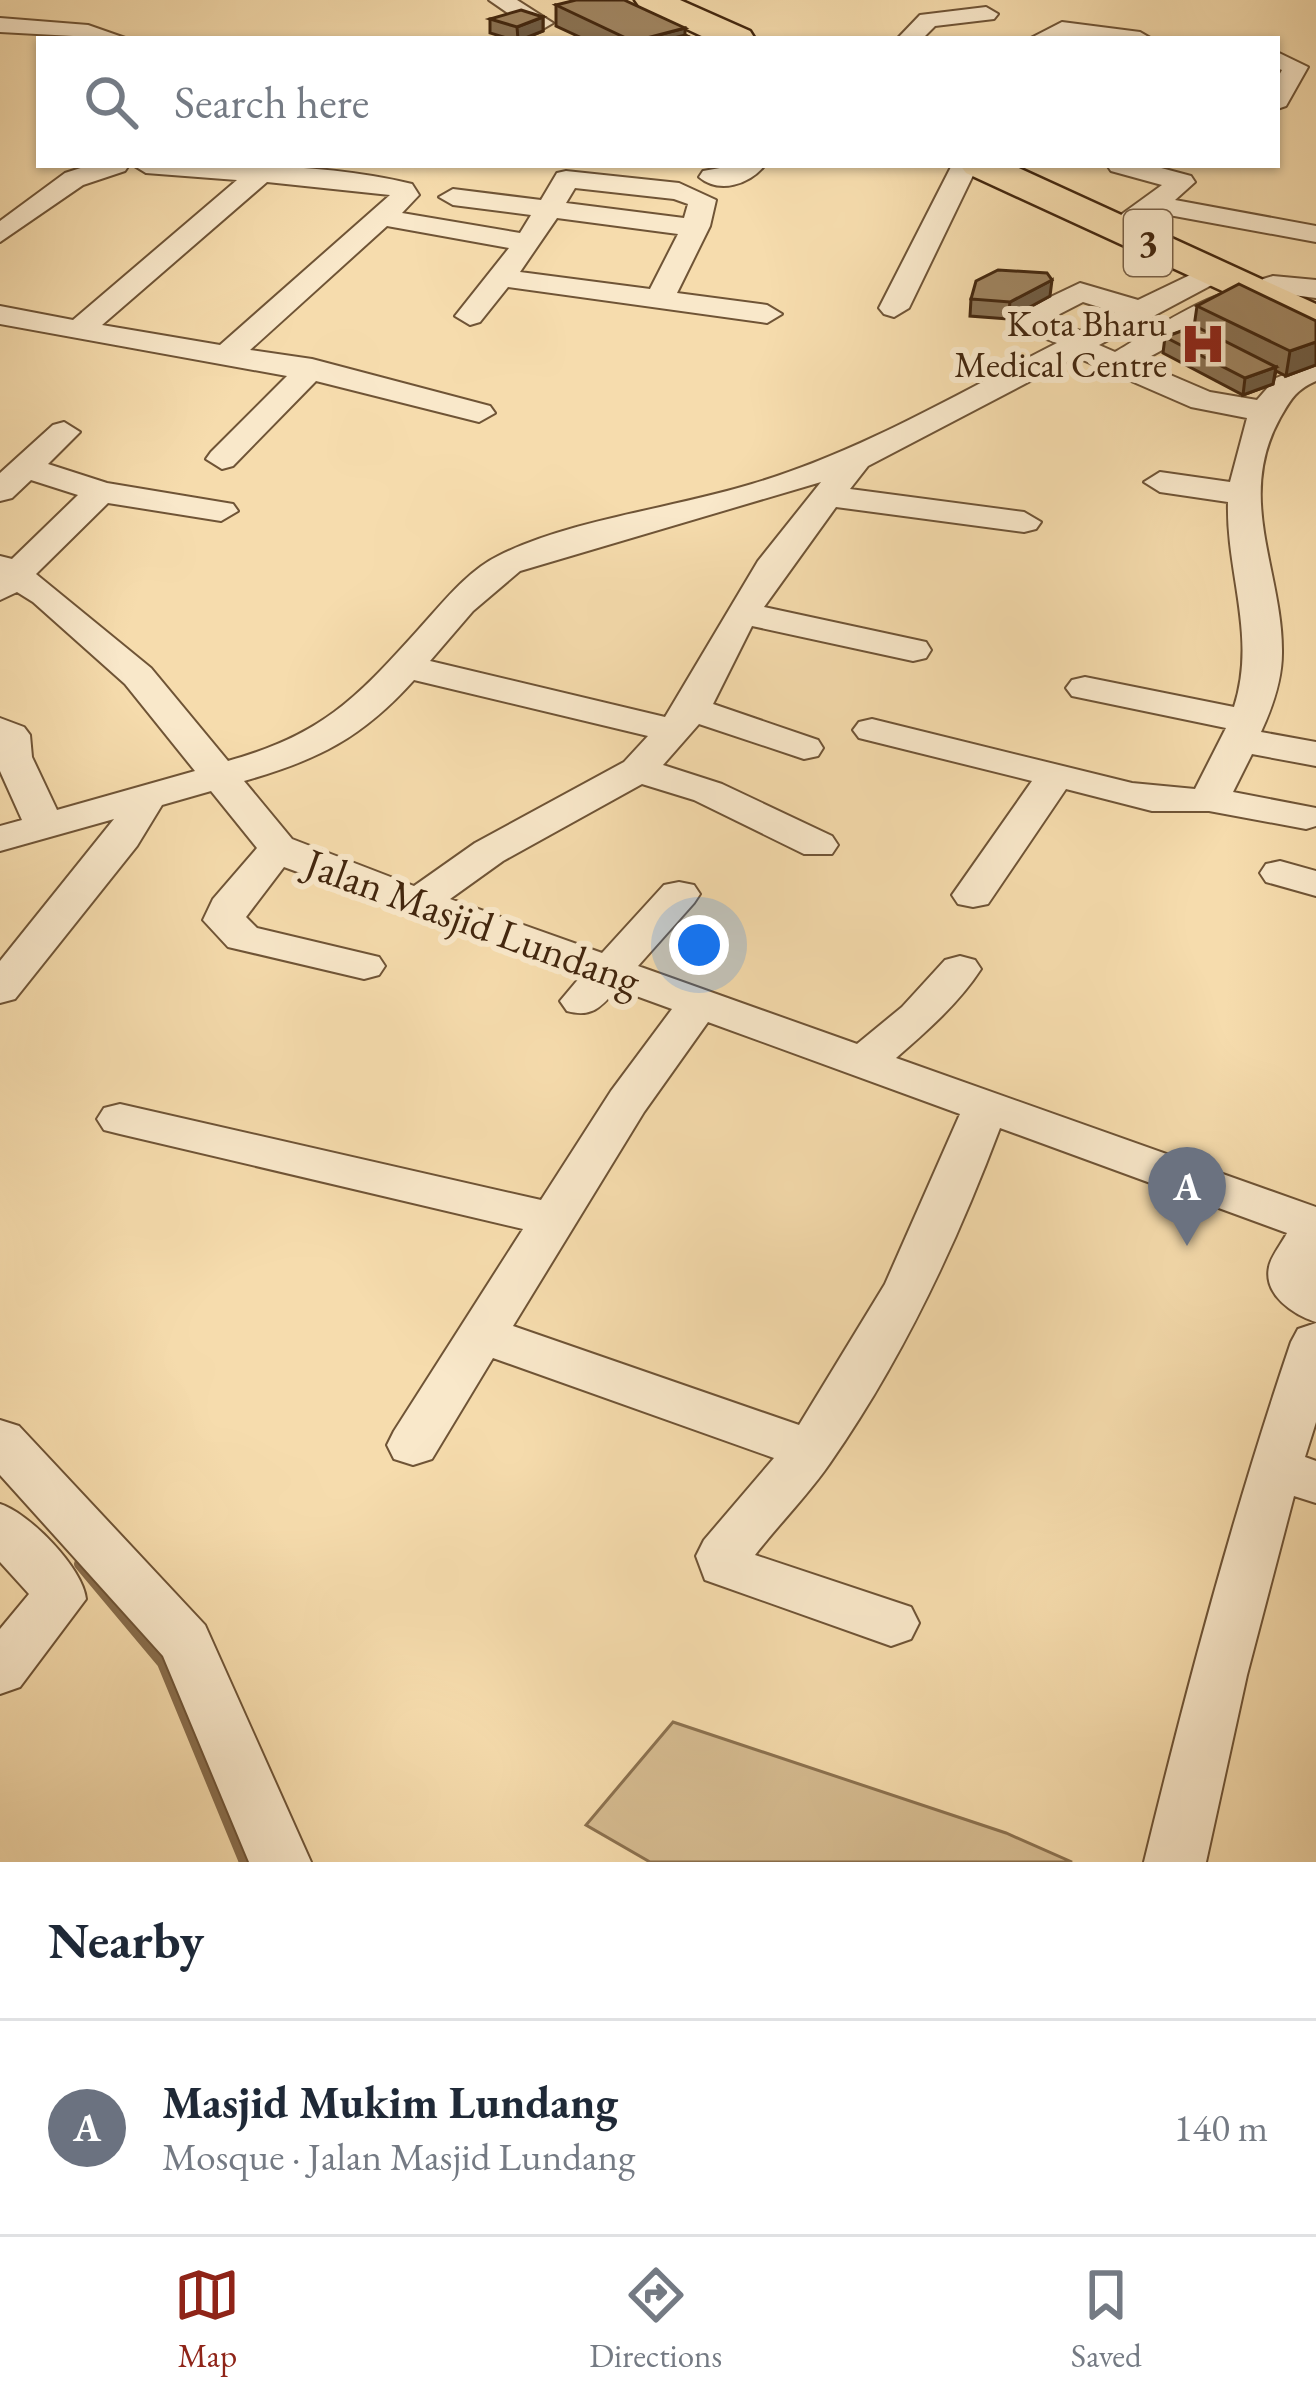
<!DOCTYPE html>
<html lang="en">
<head>
<meta charset="utf-8">
<style>
  :root { --surface:#fff; --page:#f2f2f3; --text:#1f2937; --muted:#747a83; --line:#e0e1e3; --accent:#8f2418 }
  body { margin:0; font-family:"EB Garamond",serif; background:var(--page); color:var(--text) }
  .you { position:absolute; left:699px; top:945px; width:42px; height:42px; margin:-30px; border:9px solid #fff; border-radius:50%; background:#1a73e8; box-shadow:0 0 0 18px #1a73e833 }
  .badge { display:grid; place-items:center; width:78px; height:78px; border-radius:50%; background:var(--accent); color:#fff; font-size:39px; font-weight:700 }
  .pin { position:absolute; translate:-50% -99px; filter:drop-shadow(0 3px 6px #0008) }
  .pin::after { content:''; position:absolute; top:63px; width:42px; height:36px; background:inherit; clip-path:polygon(0 0,100% 0,50% 100%) }
  .list { margin:0; padding:0; list-style:none }
  h2 { display:flex; justify-content:space-between; align-items:center; height:156px; margin:0; padding:0 48px; font-size:51px }
  h2 small { font-size:39px; font-weight:400; color:var(--muted) }
  .list li { display:grid; grid-template-columns:78px 1fr auto; gap:36px; align-items:center; box-sizing:border-box; height:216px; padding:0 48px; border-top:3px solid var(--line) }
  .list b { display:block; font-size:45px; white-space:nowrap }
  .list p { margin:0; font-size:39px; white-space:nowrap; color:var(--muted) }
  .list em { font-size:39px; font-style:normal; color:var(--muted) }
  .icon { flex:none; width:66px; height:66px; fill:none; stroke:currentColor; stroke-width:2; stroke-linecap:round; stroke-linejoin:round }
  .map { position:relative; flex:none; width:1316px; height:1862px; overflow:hidden }
  .search { position:absolute; background:var(--surface); box-shadow:0 3px 9px #0004; left:36px; right:36px; top:36px; height:132px; display:flex; align-items:center; gap:30px; box-sizing:border-box; padding:0 42px; border-radius:0px; color:var(--muted); font-size:45px }
  .sheet { height:372px; background:var(--surface) }
  nav { display:flex; justify-content:space-around; align-items:center; box-sizing:border-box; height:168px; border-top:3px solid var(--line); background:var(--surface); font-size:33px; color:var(--muted) }
  nav a { display:grid; justify-items:center; gap:6px }
  nav .on { color:var(--accent) }
  .map>svg:first-child { display:block }
  .green { fill:#d7bd92; stroke:#8c7250; stroke-width:3 }
  .lines { fill:none; stroke-linecap:round; stroke-linejoin:round }
  .stream { stroke:#896e4d; stroke-width:12 }
  .minor-casing { stroke:#6f5436; stroke-width:4 }
  .highway-casing { stroke:#42260e; stroke-width:5 }
  .minor { fill:#f9e8ca; fill-rule:evenodd }
  .highway { fill:#f6dcad; fill-rule:evenodd }
  .wall { fill:#8a7253; stroke:#42260e; stroke-width:3 }
  .shaded-wall { fill:#705d44; stroke:#42260e; stroke-width:3 }
  .building { fill:#a08561; stroke:#42260e; stroke-width:3 }
  .labels { text-anchor:middle; stroke-width:12; stroke-linejoin:round; paint-order:stroke }
  .far-poi-label { font-size:36px; fill:#42260e; stroke:#f9e8ca; text-anchor:end }
  .shield { fill:#f9e8ca; stroke:#796046; stroke-width:3 }
  .shield-label { font-size:39px; font-weight:bold; fill:#42260e }
  .street-label { font-size:42px; fill:#42260e; stroke:#f9e8ca }
</style>
</head>
<body>
<div class="map">
<svg width="1316" height="1862" viewBox="0 0 1316 1862">
  <rect width="100%" height="100%" fill="#f6dcad"/>
  <filter id="stains"><feTurbulence type="fractalNoise" baseFrequency=".00167" numOctaves="4"/><feColorMatrix values="0 0 0 0 .2 0 0 0 0 .09 0 0 0 0 .02 0 0 0 .5 -.17"/></filter>
  <radialGradient id="worn" r=".72"><stop offset=".6" stop-color="#630" stop-opacity="0"/><stop offset="1" stop-color="#630" stop-opacity=".3"/></radialGradient>
  <!-- green -->
  <path class="green" d="M673 1722 1006 1833 1072 1862H650L586 1825Z"/>
  <g class="lines">
    <!-- stream -->
    <path class="stream" d="M80 1564 163 1663 245 1862"/>
    <!-- minor casing -->
    <g class="minor-casing">
      <path id="minor" d="M489 0H517L553 23 541 30 505 28 501 23 512 16Z
        M986 7 998 14 994 19 935 26 922 39H897L920 15Z
        M0 18 88 25 128 39 0 32Z
        M1062 22 1140 32 1152 39H1029Z
        M1277 52 1308 67 1286 106 1277 109V79L1282 70 1277 68Z
        M90 165H129L125 171 83 185 0 242V221L65 173Z
        M133 165C226 165 321 162 412 184L419 195 402 213 520 233 531 215 453 205 439 197 453 189 541 200 557 173 566 171 679 183 716 200 710 226 677 293 767 305 782 314 767 323 508 287 480 322 470 325 455 316 509 248 387 226 250 350 312 359 490 406 495 413 479 422 316 381 233 466 222 469 206 459 211 452 287 376 0 324V306L73 320 237 180 146 173ZM267 182 390 195 220 345 102 325ZM575 188 674 199 688 204 684 218 566 203ZM557 218 678 234 650 289 520 272Z
        M737 165H765C749 185 719 194 699 177L703 171Z
        M952 165H978L909 308 894 317 884 314 879 308Z
        M1107 165H1150L1191 176 1195 182 1175 200 1316 226V242L1158 213 1142 226H1122L1118 220 1122 214 1162 185 1111 171Z
        M1213 264 1227 273 1223 279 1099 345 1115 352C1147 334 1222 281 1257 290L1262 296 1140 362 1210 392 1257 400 1276 378 1316 362V381C1295 390 1290 401 1280 418 1235 499 1283 572 1282 653 1282 681 1272 708 1261 732L1316 742V766L1252 754 1233 792 1316 808V826L1306 829 1209 811H1152L1066 789 988 904 973 907 958 904 952 895 1032 781 859 738 853 730 859 722 872 719 1132 783 1195 789 1226 728 1072 696 1066 688 1072 680 1085 677 1234 707C1257 636 1226 573 1228 502L1160 492 1144 482 1160 472 1230 482 1247 418 1191 407 1076 357 868 466 850 489 1024 512 1041 522 1036 529 1024 532 836 507 764 607 926 642 931 650 926 658 913 661 752 626 713 704 818 740 823 748 818 756 804 759 699 724 663 765 722 784 832 836 838 845 832 854H804L694 800 642 784 503 861 450 899 602 953 664 885 679 882 694 885 700 894 694 903 638 966 857 1044 902 1007 945 960 960 956 975 960 981 969C959 1003 927 1031 896 1058L1316 1207V1322C1294 1315 1263 1295 1269 1267 1271 1256 1282 1243 1287 1233L1000 1128C956 1245 902 1360 830 1463 808 1495 779 1524 755 1555L911 1607 919 1623 911 1639 891 1646 705 1580 696 1556 704 1540 774 1458 493 1358 432 1459 413 1465 394 1459 387 1445 394 1431 523 1229 120 1134 104 1130 97 1119 104 1108 120 1104 541 1200 611 1091 672 1009 617 989C601 1007 592 1018 567 1011L560 1001 581 976 284 867 246 917 257 928 379 957 385 966 379 975 364 979 228 947 203 920 213 899 257 848 211 791 162 805 137 846 15 999 0 1003V961L114 819 0 851V826L22 820 0 771V718L24 727 30 735 32 757 57 810 195 771 125 684 33 602 17 592 0 600V556L12 559 78 495 31 480 12 498 0 501V473L53 425 64 422 80 432 48 464 107 483 233 504 238 511 221 521 108 503 36 574 151 668 228 761C321 735 355 700 418 630 441 605 467 571 498 556 569 520 674 508 752 484 860 452 957 394 1057 343L1025 331 1014 318 1019 312 1080 283 1138 300ZM1083 302 1115 312 1080 331 1048 320ZM821 482 758 561 665 717 430 661 473 611 520 571ZM414 680 648 736 624 762 475 843 414 886 292 839 244 781C318 760 362 738 414 680ZM708 1022 960 1114 885 1284 799 1425 513 1326 644 1112Z
        M1273 276 1316 280V298L1263 291 1259 285 1263 279Z
        M1280 861 1316 871V896L1266 882 1260 873 1266 864Z
        M1316 1323V1422L1305 1457 1316 1461V1503L1294 1496 1247 1675 1206 1862H1144C1187 1686 1233 1513 1291 1342L1298 1329Z
        M0 1420 19 1426 205 1625 311 1862H249L163 1656 0 1475Z
        M0 1504C29 1513 83 1568 86 1599L20 1687 0 1694V1629L29 1594 0 1562Z"/>
    </g>
    <!-- highway casing -->
    <g class="highway-casing">
      <path id="highway" d="M635 0H680L750 31 755 39H708L640 7Z
        M960 165H1012L1316 304V334L966 173Z"/>
    </g>
    <!-- minor -->
    <use href="#minor" class="minor"/>
    <!-- highway -->
    <use href="#highway" class="highway"/>
  </g>
  <!-- wall -->
  <path class="wall" d="M556 5 685 35 694 39H584L556 26Z
    M543 17V31L523 39H510L490 33V19Z
    M1050 296 1008 319 970 316 971 299Z
    M1197 306 1316 321V365L1286 376 1276 371 1273 384 1243 395 1163 353 1165 337 1194 327Z"/>
  <!-- shaded-wall -->
  <path class="shaded-wall" d="M543 17V31L523 39H518L517 27Z
    M685 28V39H643Z
    M1052 280 1050 296 1008 319 1010 302Z
    M1316 342V365L1286 376 1290 351Z
    M1276 367 1273 384 1243 395 1245 378Z"/>
  <!-- building -->
  <path class="building" d="M576 0H624L685 28 643 39H628L556 5Z
    M521 10 543 17 517 27 490 19Z
    M685 35 694 39H670Z
    M998 270 1047 273 1052 280 1010 302 971 299 976 281Z
    M1239 284 1316 321V342L1290 351 1197 306Z
    M1195 326 1276 367 1245 378 1165 337Z"/>
  <!-- icons -->
  <defs>
    <g id="hospital-bare" transform="scale(3.6)"><path d="M-5-5h3v3.5h4V-5h3V5h-3V1.5h-4V5h-3Z" fill="#8f2418" stroke="#f9e8ca" stroke-width="2.5" paint-order="stroke"/></g>
  </defs>
  <g fill-rule="evenodd">
    <use href="#hospital-bare" x="1203" y="344"/>
  </g>
  <g class="labels">
    <!-- far-poi labels -->
    <g class="far-poi-label">
      <text x="1167" y="336">Kota Bharu<tspan x="1167" dy="41">Medical Centre</tspan></text>
    </g>
    <!-- shield labels -->
    <rect class="shield" x="1124" y="210" width="48" height="66" rx="9"/>
    <g class="shield-label">
      <text x="1148" y="257">3</text>
    </g>
    <!-- street labels -->
    <g class="street-label">
      <text transform="translate(473 921) rotate(20)" y="15">Jalan Masjid Lundang</text>
    </g>
  </g>
  <rect width="100%" height="100%" filter="url(#stains)"/>
  <rect width="100%" height="100%" fill="url(#worn)"/>
</svg>
<div class="you"></div>
<div class="pin badge" style="left:1187px;top:1246px;background:#6b7280">A</div>
<div class="search"><svg class="icon" aria-label="search" viewBox="0 0 24 24"><circle cx="10" cy="10" r="6"/><path d="M15 15l6 6"/></svg>Search here</div>
</div>
<section class="sheet">
<h2>Nearby<small></small></h2>
<ul class="list">
<li><span class="badge" style="background:#6b7280">A</span><div><b>Masjid Mukim Lundang</b><p>Mosque · Jalan Masjid Lundang</p></div><em>140 m</em></li>
</ul>
</section>
<nav>
<a class="on"><svg class="icon" aria-label="map" viewBox="0 0 24 24"><path d="M3 6l6-2 6 2 6-2v14l-6 2-6-2-6 2zM9 4v14M15 6v14"/></svg>Map</a>
<a><svg class="icon" aria-label="directions" viewBox="0 0 24 24"><path d="M12 3l9 9-9 9-9-9zM9 14v-3h6M13 9l2 2-2 2"/></svg>Directions</a>
<a><svg class="icon" aria-label="saved" viewBox="0 0 24 24"><path d="M7 4h10v16l-5-4-5 4z"/></svg>Saved</a>
</nav>
</body>
</html>
